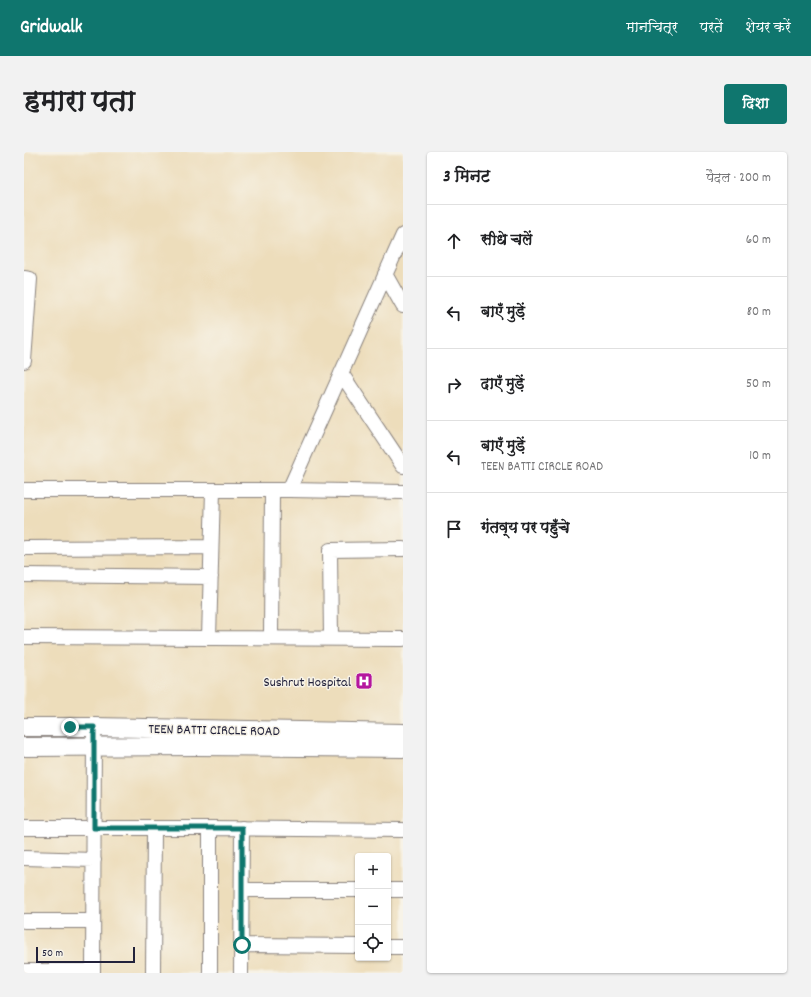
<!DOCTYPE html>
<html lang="hi">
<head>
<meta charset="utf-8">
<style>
  :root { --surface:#fff; --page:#f2f2f2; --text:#202124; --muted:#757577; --line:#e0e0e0; --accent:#0f766e }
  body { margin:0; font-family:Dekko,"Playpen Sans Deva",sans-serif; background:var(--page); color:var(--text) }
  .controls { position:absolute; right:12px; bottom:12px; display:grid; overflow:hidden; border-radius:4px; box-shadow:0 1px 3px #0004 }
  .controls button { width:36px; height:36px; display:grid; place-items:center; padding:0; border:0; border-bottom:1px solid var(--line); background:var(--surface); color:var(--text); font:20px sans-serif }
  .scale { position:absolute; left:12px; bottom:10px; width:99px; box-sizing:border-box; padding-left:4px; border:2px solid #22223b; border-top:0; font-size:11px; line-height:14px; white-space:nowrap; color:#22223b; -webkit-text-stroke:3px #f7f3e8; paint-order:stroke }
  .stop { position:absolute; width:12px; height:12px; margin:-9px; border:3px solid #0f766e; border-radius:50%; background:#fff }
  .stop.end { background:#0f766e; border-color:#fff; box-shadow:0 1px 4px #0008 }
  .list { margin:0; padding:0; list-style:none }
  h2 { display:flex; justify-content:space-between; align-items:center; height:52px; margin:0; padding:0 16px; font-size:17px }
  h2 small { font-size:13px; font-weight:400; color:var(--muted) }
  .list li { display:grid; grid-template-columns:26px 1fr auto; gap:12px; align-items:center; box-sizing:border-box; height:72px; padding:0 16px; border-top:1px solid var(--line) }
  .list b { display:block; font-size:15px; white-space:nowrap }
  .list p { margin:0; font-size:13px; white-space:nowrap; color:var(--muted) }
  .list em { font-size:13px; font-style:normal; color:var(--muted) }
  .icon { flex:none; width:22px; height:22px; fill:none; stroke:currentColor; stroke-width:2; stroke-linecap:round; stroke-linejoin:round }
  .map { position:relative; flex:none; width:379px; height:821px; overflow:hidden; border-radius:4px }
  header { display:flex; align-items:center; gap:24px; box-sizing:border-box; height:56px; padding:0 20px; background:var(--accent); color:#fff }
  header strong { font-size:19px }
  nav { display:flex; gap:22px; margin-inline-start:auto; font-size:14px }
  .intro { display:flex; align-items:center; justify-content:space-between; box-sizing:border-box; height:96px; padding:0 24px }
  h1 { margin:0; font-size:28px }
  .button { padding:10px 18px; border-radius:4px; background:var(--accent); color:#fff; font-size:14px; font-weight:700 }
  main { display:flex; gap:24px; padding:0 24px }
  aside { flex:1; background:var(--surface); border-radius:4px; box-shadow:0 1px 3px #0004 }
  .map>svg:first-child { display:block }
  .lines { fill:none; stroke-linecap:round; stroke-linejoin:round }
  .minor-casing { stroke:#88807b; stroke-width:16 }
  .tertiary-casing { stroke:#88807b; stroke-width:20 }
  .minor { stroke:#fff; stroke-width:14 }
  .tertiary { stroke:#fff; stroke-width:18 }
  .route { stroke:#0f766e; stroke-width:5 }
  .labels { text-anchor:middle; stroke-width:3; stroke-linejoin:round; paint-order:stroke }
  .poi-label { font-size:14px; fill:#22223b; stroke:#f7f3e8; text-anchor:end }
  .street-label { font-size:14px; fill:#22223b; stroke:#f7f3e8 }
</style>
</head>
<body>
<header>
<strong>Gridwalk</strong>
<nav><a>मानचित्र</a><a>परतें</a><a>शेयर करें</a></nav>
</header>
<div class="intro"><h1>हमारा पता</h1><a class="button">दिशा</a></div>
<main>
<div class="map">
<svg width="379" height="821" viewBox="0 0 379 821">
  <rect width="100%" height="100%" fill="#f7f3e8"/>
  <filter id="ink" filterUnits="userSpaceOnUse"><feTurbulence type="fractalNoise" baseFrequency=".025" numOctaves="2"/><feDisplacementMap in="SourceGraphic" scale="8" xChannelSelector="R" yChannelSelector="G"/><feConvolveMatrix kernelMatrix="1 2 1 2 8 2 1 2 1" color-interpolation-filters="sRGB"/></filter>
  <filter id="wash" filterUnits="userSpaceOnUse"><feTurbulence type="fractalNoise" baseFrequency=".012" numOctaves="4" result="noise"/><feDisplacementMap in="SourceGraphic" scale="16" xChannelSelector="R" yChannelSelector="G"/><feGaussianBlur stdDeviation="0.9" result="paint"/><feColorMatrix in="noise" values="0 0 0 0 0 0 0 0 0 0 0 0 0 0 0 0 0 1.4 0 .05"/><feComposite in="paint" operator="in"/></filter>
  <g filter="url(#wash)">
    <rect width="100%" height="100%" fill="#edddbb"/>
  </g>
  <g filter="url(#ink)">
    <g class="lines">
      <!-- minor casing -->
      <g class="minor-casing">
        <path id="minor" d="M361 122 379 154
          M0 126 6 127 0 209
          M317 221 379 314
          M0 338H265L379 340
          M265 338 379 83
          M0 396 187 395
          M0 423 187 425
          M0 485 379 487
          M185 486 189 338
          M247 486 248 338
          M307 486 306 398 379 397
          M0 676H186L379 678
          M186 676V821
          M0 706 70 708
          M218 738H334
          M364 738H379
          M0 769H69
          M218 793 334 794
          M364 795H379
          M0 819H69
          M69 821 70 575
          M129 821 130 676
          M217 821 218 676"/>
      </g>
      <!-- tertiary casing -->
      <g class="tertiary-casing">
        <path id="tertiary" d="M0 575H70L379 581
          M0 595 173 594 379 596"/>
      </g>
      <!-- minor -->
      <use href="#minor" class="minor"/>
      <!-- tertiary -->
      <use href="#tertiary" class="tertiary"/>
    </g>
  </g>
  <g class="lines" filter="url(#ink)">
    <!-- route -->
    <path class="route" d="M46 575H70V676H218V793"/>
  </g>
  <!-- icons -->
  <defs>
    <g id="hospital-square" transform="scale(0.9)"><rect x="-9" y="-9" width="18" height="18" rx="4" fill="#b5179e" stroke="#f7f3e8"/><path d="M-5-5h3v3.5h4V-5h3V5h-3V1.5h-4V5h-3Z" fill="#fff"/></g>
  </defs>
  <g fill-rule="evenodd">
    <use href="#hospital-square" x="340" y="529"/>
  </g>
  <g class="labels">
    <!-- poi labels -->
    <g class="poi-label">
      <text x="327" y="534">Sushrut Hospital</text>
    </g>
    <!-- street labels -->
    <g class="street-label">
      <text transform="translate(190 577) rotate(1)" y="5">TEEN BATTI CIRCLE ROAD</text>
    </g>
  </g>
</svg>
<div class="controls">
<button>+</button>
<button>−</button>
<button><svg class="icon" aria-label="locate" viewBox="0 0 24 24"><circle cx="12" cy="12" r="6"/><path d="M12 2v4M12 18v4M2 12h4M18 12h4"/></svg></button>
</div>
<div class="scale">50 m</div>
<div class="stop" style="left:218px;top:793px"></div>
<div class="stop end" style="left:46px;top:575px"></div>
</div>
<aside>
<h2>3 मिनट<small>पैदल · 200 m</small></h2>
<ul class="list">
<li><svg class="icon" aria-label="ahead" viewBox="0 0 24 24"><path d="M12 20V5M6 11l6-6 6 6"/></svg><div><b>सीधे चलें</b></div><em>60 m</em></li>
<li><svg class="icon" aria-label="left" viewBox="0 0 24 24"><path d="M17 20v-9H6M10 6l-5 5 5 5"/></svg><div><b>बाएँ मुड़ें</b></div><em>80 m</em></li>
<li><svg class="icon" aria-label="right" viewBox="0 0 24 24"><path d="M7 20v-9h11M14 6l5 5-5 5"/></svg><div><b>दाएँ मुड़ें</b></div><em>50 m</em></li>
<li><svg class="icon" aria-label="left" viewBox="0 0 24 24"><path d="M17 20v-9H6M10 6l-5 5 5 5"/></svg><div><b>बाएँ मुड़ें</b><p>TEEN BATTI CIRCLE ROAD</p></div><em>10 m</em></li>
<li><svg class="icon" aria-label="arrive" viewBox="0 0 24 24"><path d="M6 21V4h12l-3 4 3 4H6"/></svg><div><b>गंतव्य पर पहुँचे</b></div></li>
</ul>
</aside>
</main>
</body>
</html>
